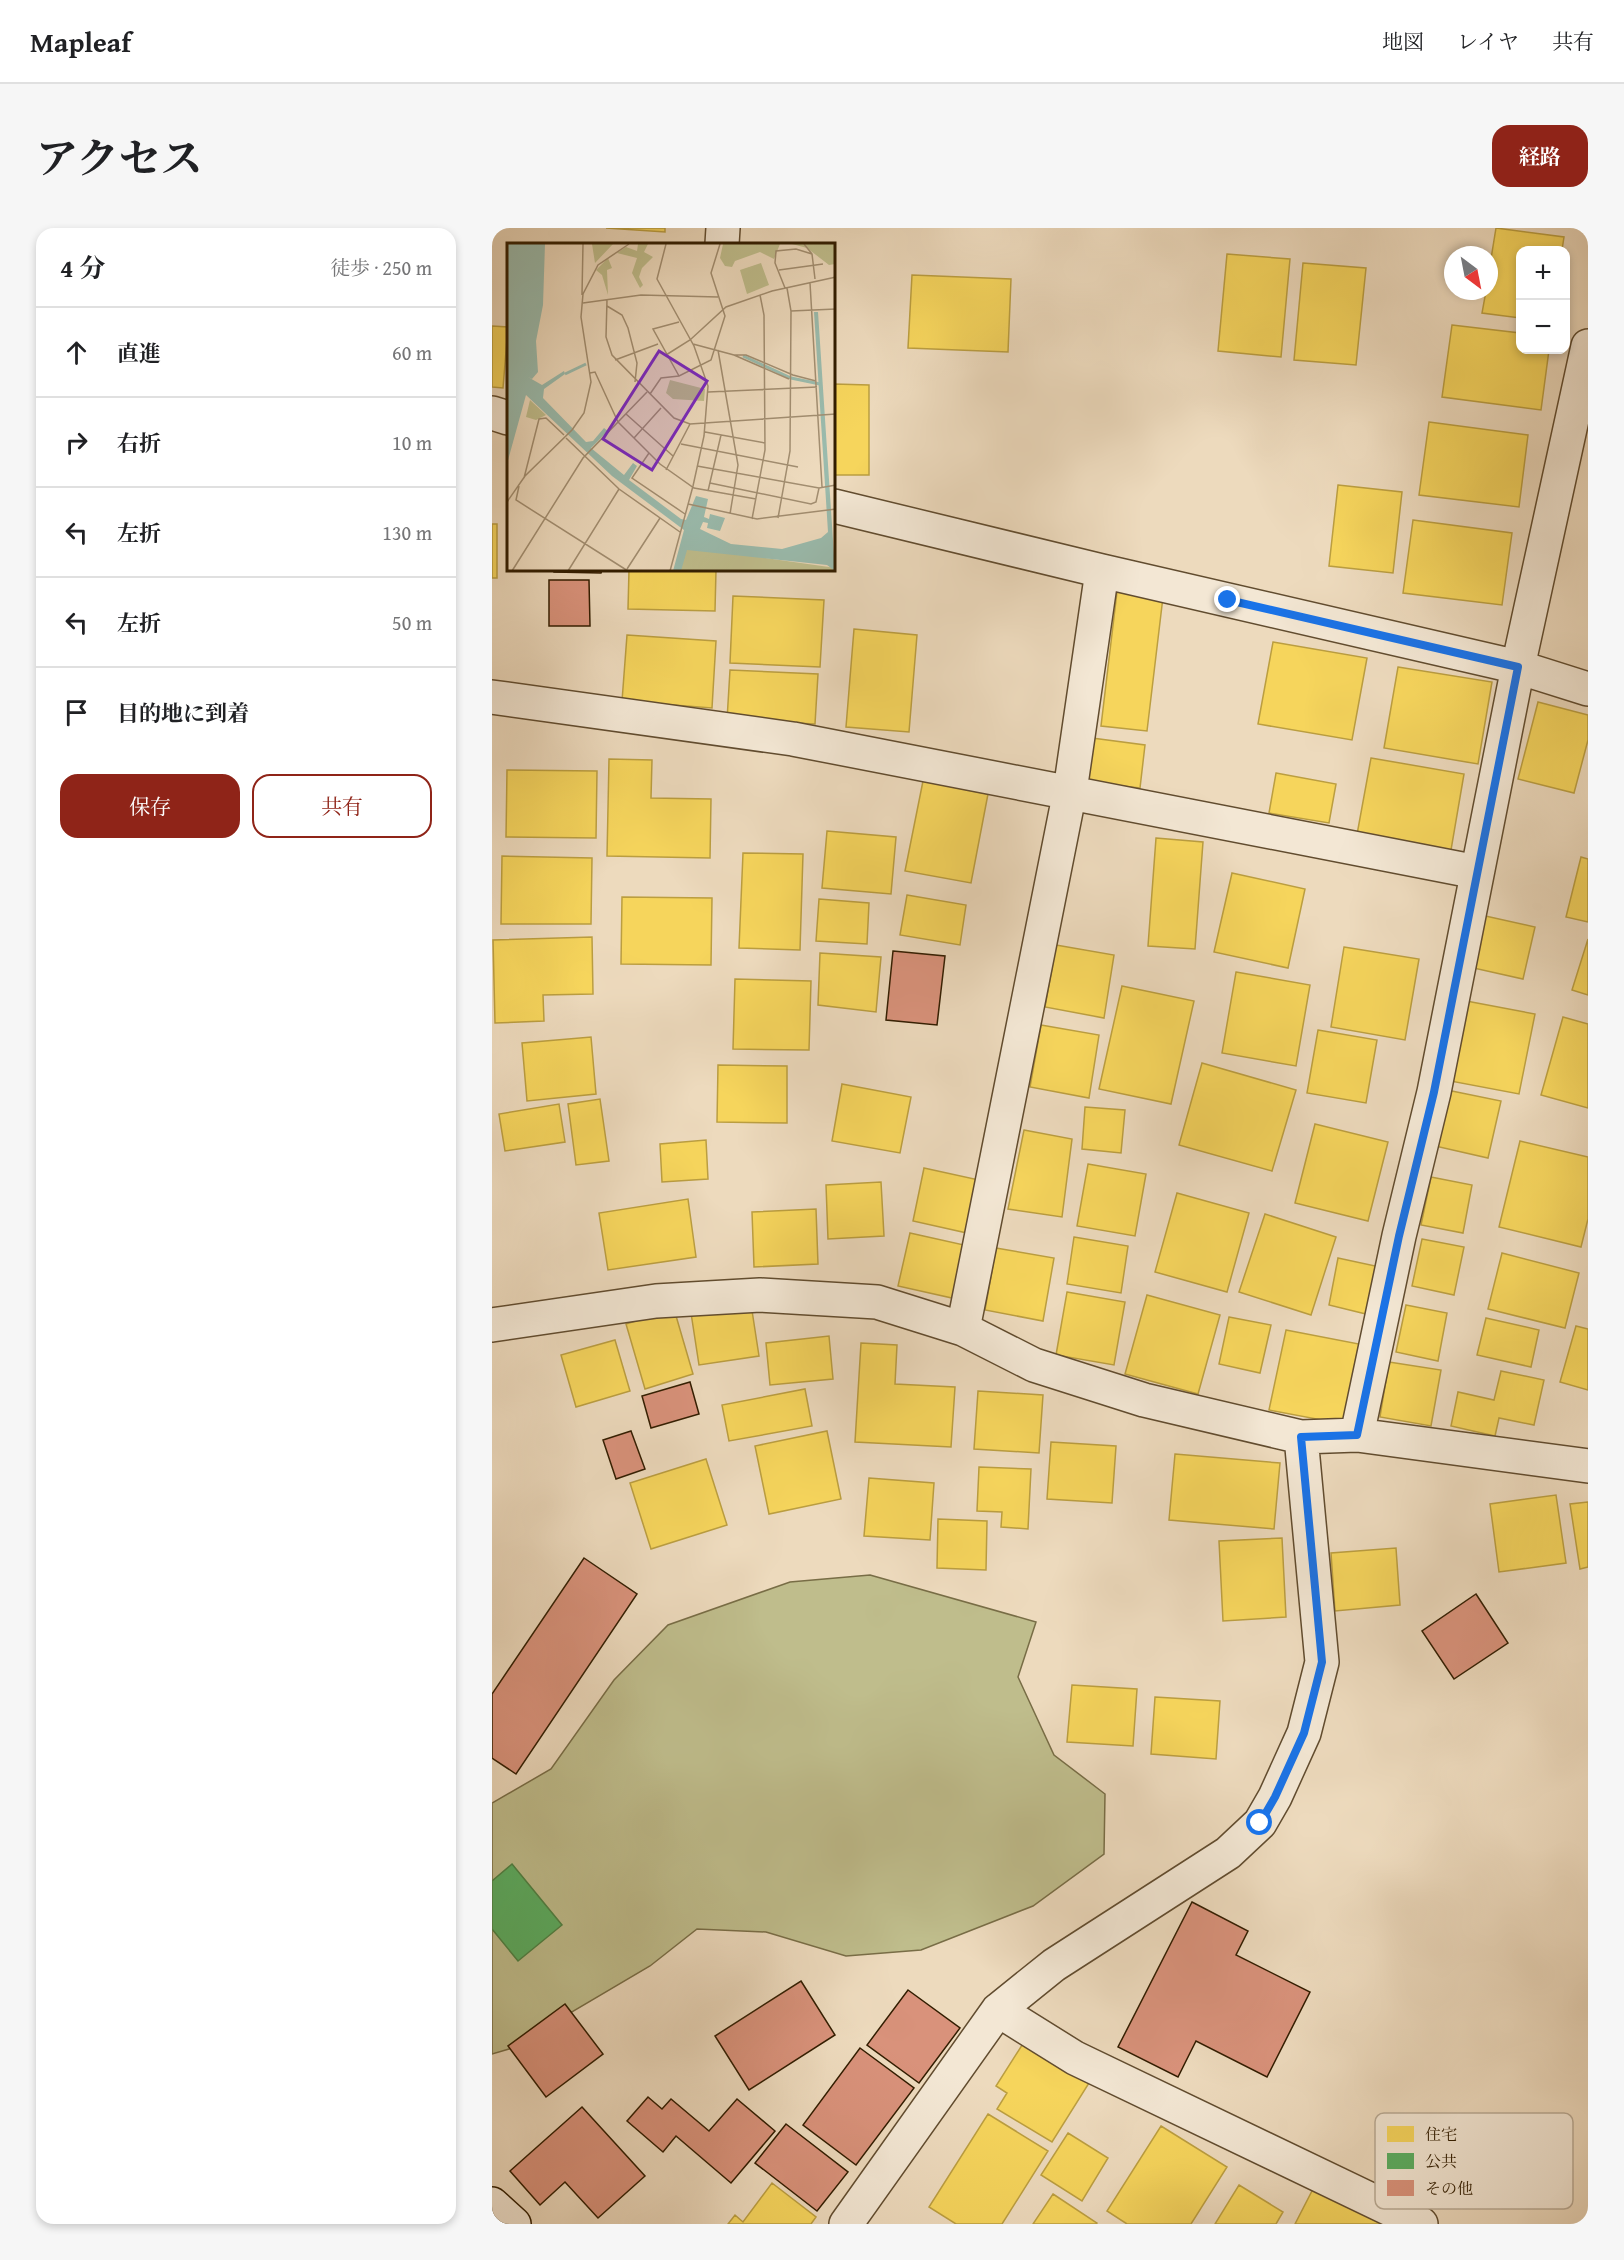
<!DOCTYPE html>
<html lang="ja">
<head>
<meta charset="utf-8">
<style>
  :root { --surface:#fff; --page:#f6f6f6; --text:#202124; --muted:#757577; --line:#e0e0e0; --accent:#8f2418 }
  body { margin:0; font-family:"Gentium Book Plus","Noto Serif JP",serif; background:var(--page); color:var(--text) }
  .controls { position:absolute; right:18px; top:18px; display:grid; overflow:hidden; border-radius:12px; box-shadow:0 3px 9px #0003 }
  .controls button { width:54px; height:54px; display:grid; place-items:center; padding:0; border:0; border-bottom:2px solid var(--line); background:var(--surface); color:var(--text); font:30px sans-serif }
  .compass { position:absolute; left:952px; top:18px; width:54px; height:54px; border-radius:50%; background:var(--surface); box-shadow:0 3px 9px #0003; rotate:148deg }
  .stop { position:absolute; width:18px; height:18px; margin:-14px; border:4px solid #1a73e8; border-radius:50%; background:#fff }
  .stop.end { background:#1a73e8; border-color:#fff; box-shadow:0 2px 6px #0008 }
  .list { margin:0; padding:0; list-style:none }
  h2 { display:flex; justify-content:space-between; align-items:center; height:78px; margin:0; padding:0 24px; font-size:26px }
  h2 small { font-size:20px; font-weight:400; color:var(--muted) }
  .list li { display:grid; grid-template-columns:39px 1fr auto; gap:18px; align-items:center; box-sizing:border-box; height:90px; padding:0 24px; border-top:2px solid var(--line) }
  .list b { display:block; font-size:22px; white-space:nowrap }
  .list em { font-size:20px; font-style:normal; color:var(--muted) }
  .actions { display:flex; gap:12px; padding:18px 24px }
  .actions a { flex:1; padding:14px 0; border:2px solid var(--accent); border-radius:18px; text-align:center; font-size:21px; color:var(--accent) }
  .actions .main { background:var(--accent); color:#fff }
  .icon { flex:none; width:33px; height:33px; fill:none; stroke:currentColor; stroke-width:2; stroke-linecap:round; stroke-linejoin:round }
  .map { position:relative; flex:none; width:1096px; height:1996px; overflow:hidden; border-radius:18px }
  header { display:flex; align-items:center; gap:36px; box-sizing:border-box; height:84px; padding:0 30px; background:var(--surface); border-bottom:2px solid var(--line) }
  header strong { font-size:28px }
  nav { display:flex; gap:33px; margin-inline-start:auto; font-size:21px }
  .intro { display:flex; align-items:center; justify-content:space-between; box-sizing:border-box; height:144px; padding:0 36px }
  h1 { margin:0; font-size:42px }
  .button { padding:15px 27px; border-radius:18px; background:var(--accent); color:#fff; font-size:21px; font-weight:700 }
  main { display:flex; gap:36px; padding:0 36px }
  aside { flex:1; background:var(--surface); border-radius:18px; box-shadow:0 3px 9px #0003 }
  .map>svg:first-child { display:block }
  .green { fill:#bfbd8c; stroke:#786d46; stroke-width:1.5 }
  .homes { fill:#f6d55c; stroke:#bb9e40; stroke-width:1.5 }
  .public { fill:#5aae61; stroke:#4e8244; stroke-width:1.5 }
  .building { fill:#d9927b; stroke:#321d00; stroke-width:1.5 }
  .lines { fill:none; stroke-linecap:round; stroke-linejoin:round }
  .street-casing { stroke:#614c2f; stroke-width:36 }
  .secondary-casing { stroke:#321d00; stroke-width:36 }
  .street { stroke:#f3e7d4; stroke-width:33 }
  .secondary { stroke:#f3e7d4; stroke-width:33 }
  .route { stroke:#1a73e8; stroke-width:8 }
  .inset-river { fill:none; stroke:#9abbad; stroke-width:3 }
  .inset-road { fill:none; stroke:#a28e71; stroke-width:1.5 }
  .view { fill:#7b2cbf; fill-opacity:0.15; stroke:#7b2cbf; stroke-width:3 }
  .inset-edge { fill:none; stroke:#321d00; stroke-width:3 }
  .key { fill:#f3e7d4; stroke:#b9aa94; stroke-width:1.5 }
  .key-label { font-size:16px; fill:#321d00 }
</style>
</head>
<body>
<header>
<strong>Mapleaf</strong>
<nav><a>地図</a><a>レイヤ</a><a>共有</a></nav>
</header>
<div class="intro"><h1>アクセス</h1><a class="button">経路</a></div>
<main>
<aside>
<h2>4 分<small>徒歩 · 250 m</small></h2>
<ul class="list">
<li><svg class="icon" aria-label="ahead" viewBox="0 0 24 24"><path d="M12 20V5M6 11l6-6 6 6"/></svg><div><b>直進</b></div><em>60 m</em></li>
<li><svg class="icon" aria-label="right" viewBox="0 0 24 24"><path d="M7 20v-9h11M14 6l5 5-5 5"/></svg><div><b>右折</b></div><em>10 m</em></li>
<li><svg class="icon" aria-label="left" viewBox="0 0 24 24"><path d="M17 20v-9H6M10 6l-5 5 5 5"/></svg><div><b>左折</b></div><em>130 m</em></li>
<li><svg class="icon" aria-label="left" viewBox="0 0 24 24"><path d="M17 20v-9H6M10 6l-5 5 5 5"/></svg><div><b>左折</b></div><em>50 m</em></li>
<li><svg class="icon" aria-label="arrive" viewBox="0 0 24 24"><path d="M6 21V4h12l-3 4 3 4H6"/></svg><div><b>目的地に到着</b></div></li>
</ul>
<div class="actions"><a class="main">保存</a><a>共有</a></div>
</aside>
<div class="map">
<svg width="1096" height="1996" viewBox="0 0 1096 1996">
  <rect width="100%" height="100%" fill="#eddabd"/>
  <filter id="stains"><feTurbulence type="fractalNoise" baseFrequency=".00333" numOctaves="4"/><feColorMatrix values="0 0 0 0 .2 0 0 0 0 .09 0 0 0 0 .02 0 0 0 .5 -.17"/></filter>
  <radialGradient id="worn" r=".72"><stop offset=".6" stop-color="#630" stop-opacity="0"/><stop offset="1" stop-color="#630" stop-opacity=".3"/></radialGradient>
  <!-- green -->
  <path class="green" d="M378 1347 544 1394 526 1449 562 1527 613 1566 612 1626 541 1678 429 1722 354 1728 274 1704 205 1701 158 1738 17 1821 0 1826V1575L59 1541 122 1452 176 1397 298 1354Z"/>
  <!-- homes -->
  <path class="homes" d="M114 0H173V4Z
    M1004 0 1072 9 1070 22H1028V90L990 85 994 63H997V43Z
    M735 26 798 31 789 129 726 123Z
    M811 35 874 40 864 137 802 132Z
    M420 47 519 51 516 124 416 120Z
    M960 97 1028 105V122H1057L1049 182 950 169Z
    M0 98 16 99 11 160 0 159Z
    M342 156 377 157V247H342Z
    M937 194 1036 207 1027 279 927 267Z
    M846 257 910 264 901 345 837 338Z
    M921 292 1020 305 1010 377 911 365Z
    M0 296H5V350H0Z
    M137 342H224L223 383 136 381Z
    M625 364 671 369 655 503 609 498Z
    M241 368 332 372 328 439 238 435Z
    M362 401 425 407 417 504 354 499Z
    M135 407 224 413 220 480 130 473Z
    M781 414 875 430 860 512 766 496Z
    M906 439 1000 454 986 536 892 520Z
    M238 442 326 446 323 496 235 492Z
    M1046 474 1096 487V512L1082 565 1026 551Z
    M600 510 653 517 648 560 595 554Z
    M879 530 972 546 958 628 864 612Z
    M117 531 160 532 159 570 219 571 218 630 115 628Z
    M15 542 105 543 104 610 14 609Z
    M784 545 844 556 837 595 777 585Z
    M431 553 496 566 479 655 413 643Z
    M335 603 404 609 399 666 330 660Z
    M664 610 711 614 703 721 656 718Z
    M251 625 311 626 308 722 247 720Z
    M10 628 100 630 99 696H9Z
    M1089 629 1096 631V694L1074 689Z
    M740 645 813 661 796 740 722 724Z
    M415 667 474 677 468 717 408 707Z
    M130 669 220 670 219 737 129 736Z
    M327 671 377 675 375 716 324 713Z
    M989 687 1043 699 1031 751 977 739Z
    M100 709 101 766 51 767 52 793 3 795 1 712Z
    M1096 711V767L1080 762Z
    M564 717 622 727 612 790 553 779Z
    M852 719 927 731 913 812 839 799Z
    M328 725 389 729 384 784 326 777Z
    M744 744 818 757 804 838 730 825Z
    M243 751 319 753 317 822 241 821Z
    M630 758 702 773 679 876 607 861Z
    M969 772 1043 786 1027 866 953 852Z
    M1071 789 1096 796V880L1049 867Z
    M549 797 607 807 597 870 538 859Z
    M826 802 885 812 874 875 815 865Z
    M99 809 104 866 35 873 30 815Z
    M710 835 804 862 780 943 687 917Z
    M226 837 295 838V895L225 894Z
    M350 856 419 869 408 925 340 913Z
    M955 862 1009 873 996 930 943 918Z
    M108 871 117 933 84 937 76 876Z
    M67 876 73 914 13 923 7 886Z
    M593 879 633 882 629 925 590 921Z
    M823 896 896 914 876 993 803 975Z
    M532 902 580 911 570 989 516 981Z
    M214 912 216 951 170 954 168 916Z
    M1028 913 1096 929V991L1089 1019 1007 999Z
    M596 936 654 946 643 1008 585 998Z
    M432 940 487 952 475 1005 421 993Z
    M939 949 980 957 971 1005 929 997Z
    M389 954 392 1008 336 1011 334 957Z
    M685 965 757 985 735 1064 663 1044Z
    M196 971 204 1029 116 1042 107 985Z
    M324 981 326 1036 262 1039 260 984Z
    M773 986 844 1009 819 1087 747 1064Z
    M418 1005 472 1017 460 1070 406 1058Z
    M582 1009 636 1018 629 1065 575 1056Z
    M930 1011 972 1019 962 1067 920 1058Z
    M504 1020 562 1030 551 1093 493 1082Z
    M1010 1025 1087 1045 1073 1100 996 1081Z
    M846 1030 888 1039 878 1087 837 1077Z
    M575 1064 633 1074 622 1137 564 1127Z
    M655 1067 728 1087 706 1166 633 1146Z
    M259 1076 267 1128 207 1137 199 1085Z
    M914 1077 955 1085 946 1133 904 1124Z
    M182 1081 201 1146 153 1161 134 1096Z
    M737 1089 779 1097 768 1145 727 1136Z
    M994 1090 1047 1102 1039 1139 985 1127Z
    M1084 1098 1096 1101V1162L1068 1154Z
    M794 1102 867 1116 851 1196 777 1182Z
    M337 1108 341 1151 278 1157 274 1115Z
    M123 1112 138 1163 84 1179 69 1127Z
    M369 1115 405 1117 403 1156 463 1159 459 1219 363 1214Z
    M897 1134 949 1142 939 1198 888 1189Z
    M1009 1143 1052 1152 1042 1197 1007 1190 1003 1208 959 1198 966 1164 1002 1172Z
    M313 1161 320 1198 237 1213 230 1177Z
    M486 1163 551 1167 547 1225 482 1221Z
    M335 1203 349 1271 277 1286 263 1218Z
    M559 1214 624 1218 620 1275 555 1271Z
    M683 1226 788 1235 782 1301 677 1292Z
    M214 1231 235 1297 159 1321 138 1255Z
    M487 1239 539 1241 536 1301 509 1299 510 1284 485 1283Z
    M377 1250 442 1255 438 1312 372 1308Z
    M1064 1267 1074 1335 1007 1344 998 1276Z
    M1096 1274V1339L1088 1341 1078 1276Z
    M446 1291 495 1293 494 1342 445 1340Z
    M790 1310 794 1389 731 1393 727 1313Z
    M904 1320 908 1377 843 1383 839 1325Z
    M580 1457 645 1461 641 1518 575 1514Z
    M663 1469 728 1473 724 1531 659 1526Z
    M532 1814 597 1855 560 1914 505 1881 515 1865 504 1858Z
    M496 1886 556 1923 510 1996H464L437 1979Z
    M669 1898 735 1939 699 1996H635L615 1983Z
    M576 1905 616 1930 590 1973 549 1947Z
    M280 1955 324 1989 319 1996H236L243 1987 251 1994Z
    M747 1957 791 1984 784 1996H723Z
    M821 1961 890 1996H803Z
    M561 1966 605 1995 604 1996H541Z"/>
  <!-- public -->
  <path class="public" d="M20 1636 70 1697 26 1733 0 1701V1653Z"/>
  <!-- building -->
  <path class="building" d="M62 342H110L109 345 62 344Z
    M57 352H97L98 398H57Z
    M401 723 453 728 445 797 394 792Z
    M198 1154 207 1186 159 1200 150 1168Z
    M139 1203 153 1241 124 1251 111 1212Z
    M92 1330 145 1366 24 1546 0 1530V1466Z
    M984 1366 1016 1415 962 1451 930 1403Z
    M700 1674 756 1703 744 1727 818 1764 775 1849 704 1813 686 1849 626 1819Z
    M309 1753 343 1807 257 1862 223 1808Z
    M416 1762 468 1800 427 1855 375 1817Z
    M73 1776 111 1826 54 1869 16 1818Z
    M368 1820 422 1860 364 1937 311 1897Z
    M156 1869 170 1881 179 1871 217 1903 245 1871 283 1903 239 1955 184 1908 171 1924 135 1893Z
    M90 1879 153 1948 106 1990 73 1954 48 1977 18 1943Z
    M294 1896 356 1944 325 1983 263 1935Z"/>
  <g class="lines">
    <!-- street casing -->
    <g class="street-casing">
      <path id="street" d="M230 16 231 0
        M1096 118 1026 439 1096 461
        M0 185 16 190
        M342 278 610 343 1026 439 942 864 907 1008 865 1207
        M0 469 301 511 985 644
        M0 1097 164 1073 268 1067 385 1074 471 1101 542 1137 652 1172 809 1209 865 1207 1096 1238
        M471 1101 578 563 610 343
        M506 1782 583 1830 929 1996
        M354 1996 506 1782 562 1737 736 1625 768 1595 783 1569 812 1505 830 1434 809 1209"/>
    </g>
    <!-- secondary casing -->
    <g class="secondary-casing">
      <path id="secondary" d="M0 1976 22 1996"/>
    </g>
    <!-- street -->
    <use href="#street" class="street"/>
    <!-- secondary -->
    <use href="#secondary" class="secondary"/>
  </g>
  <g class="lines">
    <!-- route -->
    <path class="route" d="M736 372 1026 439 942 864 907 1008 865 1207 809 1209 830 1434 812 1505 783 1569 768 1595"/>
  </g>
  <!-- overview -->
  <g transform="translate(15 15)">
    <rect width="328" height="328" fill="#eddabd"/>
    <path d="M85 1H106L88 20ZM131 1H141L137 9 146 14 135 25 132 34 136 42 133 45 125 30 130 15 110 10 119 4 130 8ZM216 1H273L267 16 253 9 228 18 225 24 218 23 213 15ZM285 1H328V21L322 22 300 5ZM101 15 105 25 100 27 101 52 95 32 89 27ZM254 20 262 42 240 51 233 27ZM163 137 198 146 197 158 166 156 159 150ZM23 157 39 172 29 177 19 174ZM175 303 329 325 328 328H170Z" fill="#bfbd8c"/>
    <path d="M0 1H38L36 62 29 98 31 129 25 136 21 134 35 142 57 128 58 131 37 146 36 155 79 199 86 198 97 185 101 188 84 205 117 232 126 220 130 223 122 237 174 276 179 277 189 253 201 256 197 274 202 276 203 271 218 275 213 288 200 285 201 280 196 279 193 286 224 301 275 306 314 295 321 289 307 69H311L328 328 320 322 180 307 174 328H166L177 287 105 233 19 152 0 221Z" fill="#9abbad"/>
    <path class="inset-river" d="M236 113 284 135 313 141M58 131 79 121"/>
    <path class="inset-road" d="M159 1 150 36 187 103 201 143 197 193 186 243M297 1 305 11 308 36M272 27 316 21M303 40 315 244M278 45 268 20 269 8 289 6 305 11M75 52 76 1M100 57 99 94 105 112 167 175 183 181 329 171M76 60 134 52 211 54M100 63 115 72 121 85 130 120 128 139M284 68 329 66M186 101 227 112 282 136M211 107 231 222 223 271M159 112 183 97 219 64 265 48 329 34M226 112H239L286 132 309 138M108 117 151 101M172 133 146 86 172 79M140 149 111 179 153 221 187 245 249 256M201 149 310 144M143 151 154 135 172 133 204 117 218 73 204 30 213 1M119 171 166 213M198 189 258 200M59 195 112 246 173 289M127 195 154 165M174 201 291 224M142 210 125 235 178 271M190 223 312 245 329 242M159 227 183 181M17 235 32 176 39 175 57 192M203 240 304 261 309 259 312 245M12 243 9 257 121 328M201 248 214 192M0 259 18 233 65 187 77 170 84 139 74 74 76 51 91 22 122 1M181 261 250 276 329 266M271 275 283 208 284 68 280 45M245 276 258 207 257 72 253 52M120 326 153 275M5 328 76 215 111 179 88 129 83 130M61 328 112 246M163 328 186 243"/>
    <path class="view" d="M152 108 200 138 145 227 96 196Z"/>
    <rect width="328" height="328" class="inset-edge"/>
  </g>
  <!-- legend -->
  <rect x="883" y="1885" width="198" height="96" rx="9" class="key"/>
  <rect x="895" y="1898" width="27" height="16" fill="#f6d55c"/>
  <rect x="895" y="1925" width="27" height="16" fill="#5aae61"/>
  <rect x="895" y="1952" width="27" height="16" fill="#d9927b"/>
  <g class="key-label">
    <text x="933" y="1912">住宅</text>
    <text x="933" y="1939">公共</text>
    <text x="933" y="1966">その他</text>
  </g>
  <rect width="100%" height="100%" filter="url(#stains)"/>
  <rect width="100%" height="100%" fill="url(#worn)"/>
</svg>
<div class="controls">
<button>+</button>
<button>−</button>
</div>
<svg class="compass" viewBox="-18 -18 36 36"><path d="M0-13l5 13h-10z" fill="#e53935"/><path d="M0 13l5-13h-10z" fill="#757577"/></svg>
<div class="stop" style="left:768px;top:1595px"></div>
<div class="stop end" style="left:736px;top:372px"></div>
</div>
</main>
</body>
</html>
